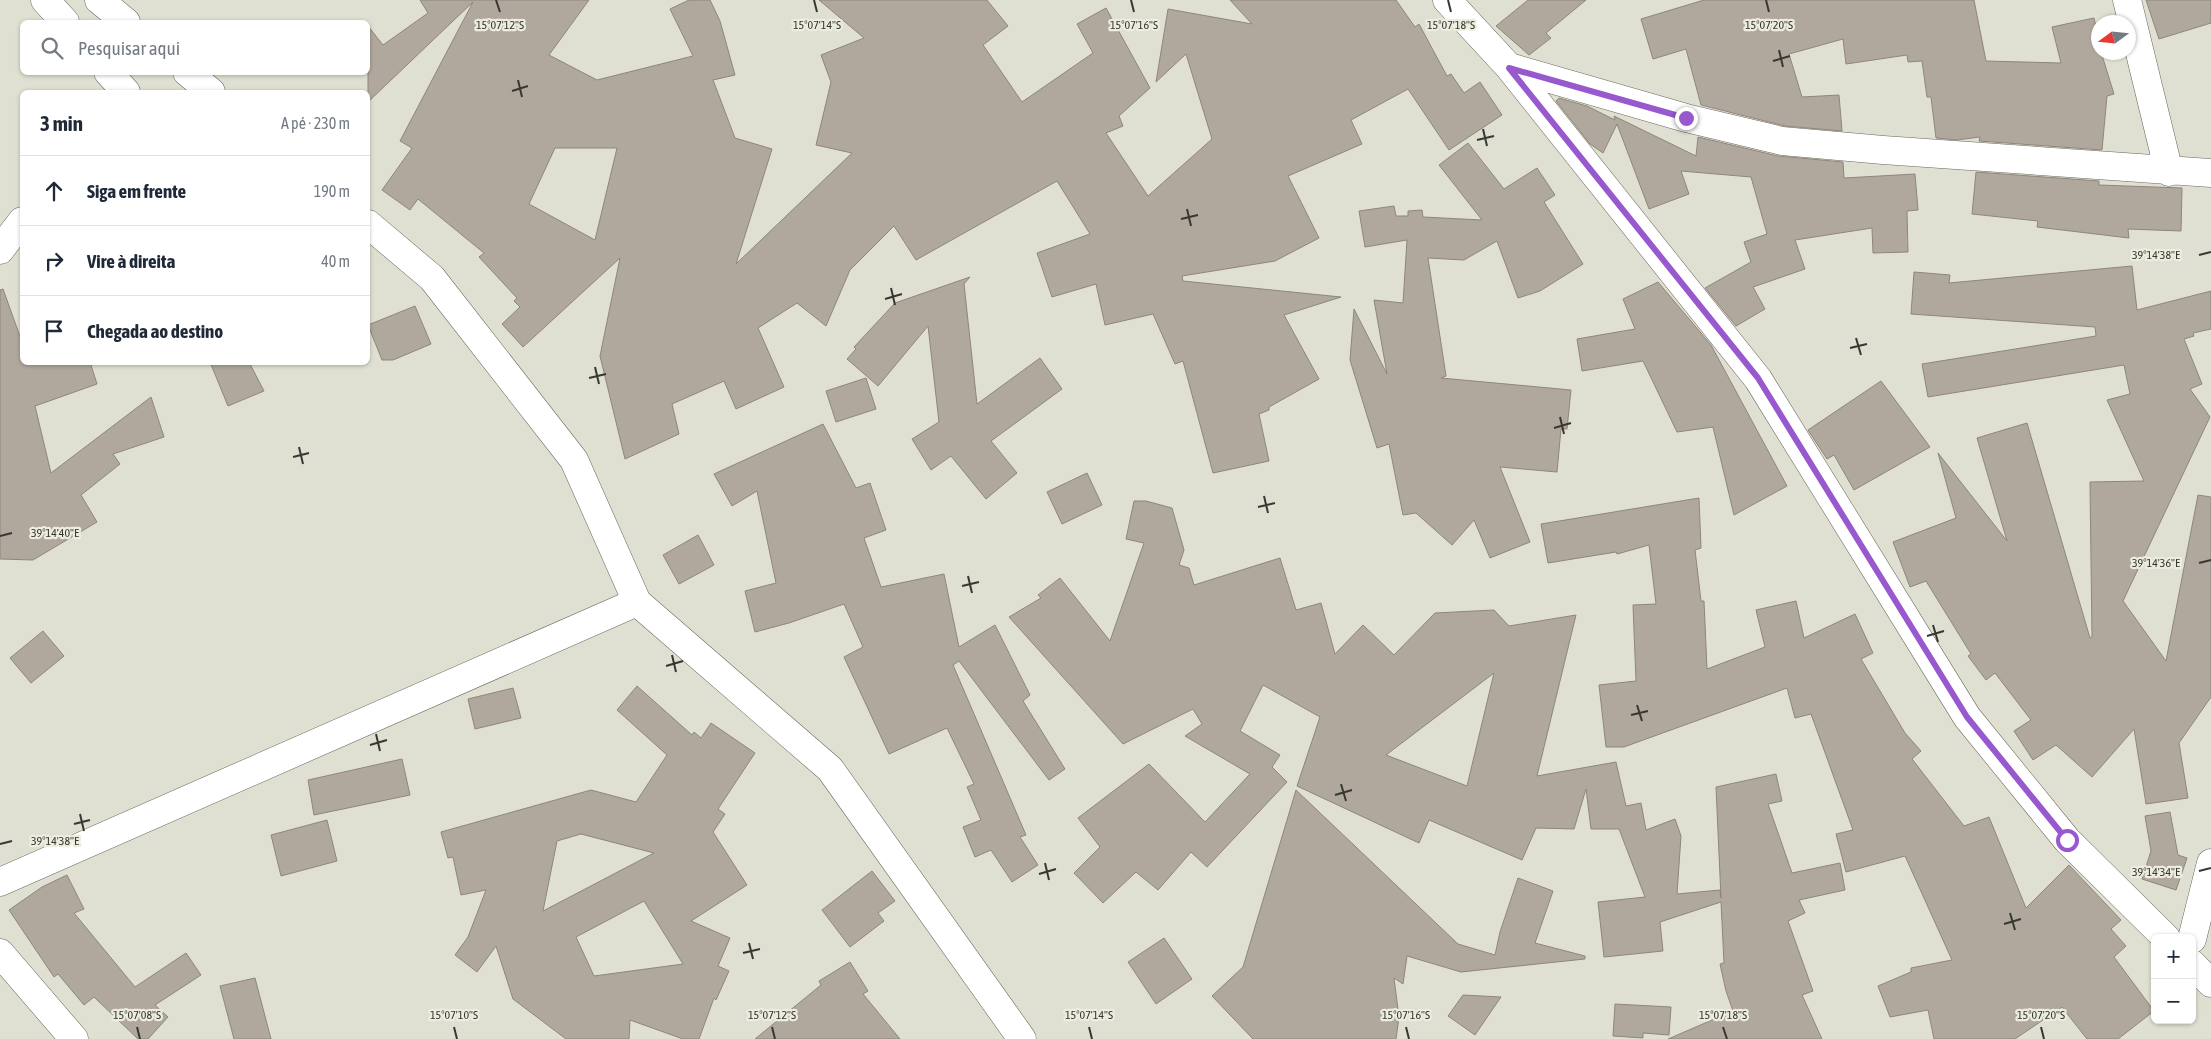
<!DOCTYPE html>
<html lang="pt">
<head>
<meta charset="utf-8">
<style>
  :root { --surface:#fff; --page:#f6f6f7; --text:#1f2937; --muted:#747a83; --line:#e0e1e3 }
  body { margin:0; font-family:"Asap Condensed",sans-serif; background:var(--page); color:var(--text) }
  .controls { position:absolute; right:15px; bottom:15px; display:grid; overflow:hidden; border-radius:8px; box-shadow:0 1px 4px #0004 }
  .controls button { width:45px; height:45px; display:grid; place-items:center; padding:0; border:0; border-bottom:1px solid var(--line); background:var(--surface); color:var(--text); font:25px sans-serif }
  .compass { position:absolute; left:2091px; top:15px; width:45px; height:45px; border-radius:50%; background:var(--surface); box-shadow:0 1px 4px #0004; rotate:255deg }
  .stop { position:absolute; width:15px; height:15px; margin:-11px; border:4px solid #9858ce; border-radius:50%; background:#fff }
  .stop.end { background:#9858ce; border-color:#fff; box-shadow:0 1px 5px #0008 }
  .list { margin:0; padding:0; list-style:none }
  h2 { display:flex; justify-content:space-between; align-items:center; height:65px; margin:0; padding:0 20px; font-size:21px }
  h2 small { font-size:16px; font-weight:400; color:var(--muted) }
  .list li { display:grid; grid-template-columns:32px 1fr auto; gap:15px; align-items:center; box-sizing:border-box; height:70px; padding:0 20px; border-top:1px solid var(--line) }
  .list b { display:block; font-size:19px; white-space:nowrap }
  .list em { font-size:16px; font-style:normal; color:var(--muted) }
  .icon { flex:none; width:28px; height:28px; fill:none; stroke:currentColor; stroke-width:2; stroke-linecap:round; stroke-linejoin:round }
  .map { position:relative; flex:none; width:2211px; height:1039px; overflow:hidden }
  .search { position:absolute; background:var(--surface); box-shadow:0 1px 4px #0004; left:20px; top:20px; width:350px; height:55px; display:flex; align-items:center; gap:12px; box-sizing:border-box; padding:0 18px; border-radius:8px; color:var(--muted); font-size:19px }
  .panel { position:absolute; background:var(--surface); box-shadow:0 1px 4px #0004; left:20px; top:90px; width:350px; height:275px; border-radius:8px }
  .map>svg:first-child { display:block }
  .building { fill:#b0a89c; stroke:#8f867b; fill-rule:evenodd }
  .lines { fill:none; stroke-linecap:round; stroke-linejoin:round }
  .minor-casing { stroke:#68685b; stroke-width:29 }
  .minor { stroke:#fff; stroke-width:28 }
  .route { stroke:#9858ce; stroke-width:6 }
  .ticks { fill:none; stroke:#383832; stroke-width:2 }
  .ticks-label { font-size:12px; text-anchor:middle; fill:#383832; stroke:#ecedde; stroke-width:4.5; stroke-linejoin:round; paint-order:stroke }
</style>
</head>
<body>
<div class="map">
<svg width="2211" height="1039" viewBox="0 0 2211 1039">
  <rect width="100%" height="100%" fill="#dfe0d1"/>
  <!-- building -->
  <path class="building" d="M420 0H589L549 55 597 80 693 56 670 9 689 0H710L720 21 735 75 713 80 735 138 772 149 736 264 852 153 816 145 831 82 821 55 864 38 819 0H987L1008 26 983 45 1022 102 1093 53 1077 24 1106 8 1150 88 1119 116 1123 126 1106 133 1148 196 1212 139 1186 54 1156 82 1168 9 1252 24 1230 0H1396L1415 27 1419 24 1447 76 1451 74 1464 93 1480 82 1502 115 1449 150 1408 89 1351 120 1362 144 1288 176 1319 238 1275 261 1182 276 1183 281 1341 297 1284 315 1319 379 1269 407V410L1259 414 1269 461 1213 473 1183 361 1175 364 1153 314 1105 325 1096 284 1052 297 1037 253 1090 234 1057 181 916 260 894 226 850 270 826 326 797 303 758 328 784 387 736 409 724 381 672 404 679 434 625 459 600 356 620 258 523 347 502 324 520 307 514 301 517 298 479 257 484 253 418 199 410 210 382 190 412 148 400 141 473 2 368 102V26L383 45 428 13ZM555 148H617L595 240 529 204Z
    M1528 0H1586L1546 33 1551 38 1529 55 1496 26Z
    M1704 0H1974L1986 61 2061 63 2052 27 2094 18 2098 35V52H2101L2114 94 2107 96 2102 150 1979 141 1980 137 1957 140 1936 138 1931 97H1927L1922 61 1908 62 1907 55 1846 64 1843 39 1789 54 1802 97 1839 95 1842 131 1785 126 1701 105 1686 49 1653 59 1641 19Z
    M2146 0H2211V23L2159 39Z
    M1559 98 1587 106 1615 120 1614 116 1696 156 1698 137 1778 156 1843 162 1844 178 1915 174 1918 210 1907 211 1908 252 1873 253 1872 228 1795 240 1805 269 1753 287 1765 309 1736 326 1705 288 1751 262 1744 242 1767 234 1751 177 1681 171 1689 194 1649 209 1617 124 1603 153 1590 144 1556 101Z
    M1468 143 1504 189 1537 168 1555 195 1544 202 1583 264 1540 291 1518 298 1497 241 1464 260 1428 258 1446 376 1441 378 1571 390 1567 429H1561L1557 472 1500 467 1530 542 1490 558 1474 520 1452 545 1416 513 1403 515 1389 444 1377 448 1350 360 1354 309 1387 374 1374 300 1403 303 1407 240 1365 247 1359 211 1394 206 1396 216H1408V211L1422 210 1423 217 1482 220 1439 165Z
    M1976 172 2099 181V185L2182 188 2181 231 2128 229 2129 238 2037 227 2038 221 1972 214Z
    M2132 266 2137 310 2211 291V329L2193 333 2194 336 2184 339 2202 384 2190 389 2210 417 2123 601 2166 661 2198 495 2211 497V697L2179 743 2188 798 2146 804 2134 729 2092 777 2056 745 2033 760 2014 731 2031 720 1995 673 1986 680 1968 656 1971 654 1926 581 1910 587 1893 542 1956 518 1938 453 2007 541 1977 438 2027 423 2090 638 2092 637 2090 482 2144 481 2107 400 2130 394 2124 365 1928 397 1922 364 2096 336 2095 327 1911 314 1914 272 1950 275 1949 283Z
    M970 277 964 284 977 404 1040 358 1062 389 991 441 1017 473 986 499 951 456 931 470 912 439 939 422 928 326 878 386 847 359 856 349 854 347 895 303Z
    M1658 282 1711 345 1787 486 1734 515 1713 427 1677 432 1643 361 1582 371 1577 339 1635 329 1623 299Z
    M3 289 22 342V362H90L97 384 35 406 51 473 151 397 164 437 113 454 120 464 81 495 97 522 33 560 0 559V290Z
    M415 306 431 344 393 360H382L368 325Z
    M210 362H249L264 391 228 406Z
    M866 378 876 409 836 422 826 391Z
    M1881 381 1930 447 1854 490 1834 455 1827 459 1808 430Z
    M823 424 856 488 870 483 886 530 864 538 881 587 944 574 959 647 995 625 1030 695 1023 701 1065 769 1049 780 959 661 953 665 1026 835 1020 837 1038 865 1012 882 991 850 975 857 963 827 981 820 967 787 974 784 947 728 889 754 844 657 863 647 844 604 789 623 755 632 745 591 776 583 757 491 732 506 714 474Z
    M1087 473 1102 505 1062 524 1047 492Z
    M1699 498 1701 548 1695 550 1701 601H1704L1707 669 1765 647 1756 610 1796 601 1804 638 1855 614 1873 653 1861 659 1905 733 1921 751 1912 759 1964 826 1989 817 2026 908 2069 865 2121 920 2111 929 2126 946 2114 957 2154 1011 2118 1039H2087L2062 1007 2015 1039H1934L1928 1010 1890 1017 1878 986 1911 972V968L1952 960 1905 856 1846 872 1836 834 1853 830 1811 714 1795 718 1787 688 1624 747H1606L1599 685 1636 681 1633 605 1656 604 1649 545 1617 554 1616 552 1548 563 1541 524Z
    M1134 501H1146L1172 508 1184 550 1179 565 1189 568 1194 585 1280 558 1296 610 1321 603 1335 654 1363 625 1394 655 1435 613 1494 610 1509 626 1576 615 1537 776 1616 762 1626 806 1641 803 1646 830 1675 819 1681 836 1677 894 1720 890 1721 898 1716 787 1776 774 1782 801 1768 804 1792 873 1840 863 1845 890 1799 900 1805 913 1788 921 1813 991 1802 995 1822 1039H1668L1733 1011 1726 991 1720 964 1724 963 1721 902 1660 922 1663 951 1604 957 1598 902 1645 897 1619 829H1591L1586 789 1574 829 1536 828 1522 860 1429 820 1419 843 1297 786 1320 717 1263 685 1240 731 1280 755 1272 767 1287 782 1207 867 1191 852 1158 890 1136 872 1103 903 1074 873 1100 847 1078 818 1149 764 1205 822 1250 774 1185 736 1202 724 1193 709 1123 744 1009 617 1041 598 1038 595 1060 578 1110 641 1144 543 1126 539ZM1494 673 1467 786 1386 755Z
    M698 535 714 565 679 584 663 555Z
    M43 631 64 656 31 683 10 658Z
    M637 686 692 735 694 732 701 738 711 723 755 753 718 809 725 814 713 832 747 885 691 921 730 938 718 966 729 971 716 1000 714 998 699 1039H683L630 1020 629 1039H566L513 999 496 946 477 972 455 955 468 937 486 890 461 895 453 857 448 858 441 832 591 790 636 802 667 755 617 710ZM581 834 654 853 543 911 557 841ZM644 901 683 964 594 976 576 937Z
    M513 688 521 718 475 729 468 699Z
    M402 759 410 795 314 815 308 780Z
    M1296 790 1458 944 1495 955 1500 932 1518 878 1553 891 1535 943 1585 956V959L1461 972 1407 956 1403 984 1394 978 1399 1017 1396 1039H1253L1212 996 1243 967Z
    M2170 812 2178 855 2187 858 2176 890 2142 879 2151 851 2145 816Z
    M327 820 337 861 281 876 271 835Z
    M872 871 895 901 878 913 884 921 850 947 822 910Z
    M67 875 84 909 74 913 135 987 186 953 201 975 155 1005 168 1017 148 1039H138L94 997 84 1005 58 974 54 977 9 910 42 887Z
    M1164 938 1192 979 1156 1004 1128 962Z
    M850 962 868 991 863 994 900 1039H755L821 985 819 981Z
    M255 978 271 1039H234L220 986Z
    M1463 995 1501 997 1475 1035 1448 1016Z
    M1615 1004 1671 1007 1669 1035 1643 1033V1038L1613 1036Z"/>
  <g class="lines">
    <!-- minor casing -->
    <g class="minor-casing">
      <path id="minor" d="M45 0 65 22
        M99 0 126 22
        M1447 0 1509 67 1758 379 1967 717 2067 840 2166 938
        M2127 0 2169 172
        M1509 67 1686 118 1782 141 1883 150 2211 173
        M108 72 126 92
        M187 72 211 92
        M368 224 432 278 574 460 637 602 830 769 1022 1039
        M0 250 22 221
        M0 882 637 602
        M2192 939 2211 863
        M0 953 74 1039
        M2192 964 2211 983"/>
    </g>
    <!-- minor -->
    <use href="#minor" class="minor"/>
  </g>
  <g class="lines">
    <!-- route -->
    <path class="route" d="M1686 118 1509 68 1758 378 1967 717 2067 840"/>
  </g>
  <!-- ticks -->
  <path class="ticks" d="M496 0 500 12M814 0 817 12M1131 0 1134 12M1448 0 1451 12M1766 0 1769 12M1779 50 1783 67M1773 61 1790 56M518 80 522 97M512 91 528 86M1483 129 1487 146M1477 140 1494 136M1187 209 1191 226M1181 219 1198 215M2199 255 2211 252M891 288 895 305M885 299 902 294M1856 338 1861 355M1850 348 1867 344M595 367 599 384M589 378 606 374M1560 417 1564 434M1554 428 1571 423M299 447 303 464M293 457 309 453M1264 496 1268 513M1258 507 1275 503M0 536 12 533M2199 563 2211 560M968 576 972 593M962 586 979 582M1933 625 1938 642M1927 636 1944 631M672 655 676 672M666 666 683 661M1637 705 1642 721M1631 715 1648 711M376 734 380 751M370 745 387 740M1341 784 1346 801M1335 795 1352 790M80 814 84 831M74 824 90 820M0 844 12 841M1045 863 1049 880M2199 871 2211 868M1039 874 1056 869M2010 913 2015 930M2004 924 2021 919M749 943 753 959M743 953 760 949M137 1027 140 1039M454 1027 457 1039M772 1027 775 1039M1089 1027 1092 1039M1406 1027 1409 1039M1723 1027 1727 1039M2041 1027 2044 1039"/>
  <g class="ticks-label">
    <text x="500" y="29">15°07'12"S</text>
    <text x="817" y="29">15°07'14"S</text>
    <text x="1134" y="29">15°07'16"S</text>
    <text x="1451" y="29">15°07'18"S</text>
    <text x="1769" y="29">15°07'20"S</text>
    <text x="2156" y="259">39°14'38"E</text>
    <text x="55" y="537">39°14'40"E</text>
    <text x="2156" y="567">39°14'36"E</text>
    <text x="55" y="845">39°14'38"E</text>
    <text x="2156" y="876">39°14'34"E</text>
    <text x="137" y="1019">15°07'08"S</text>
    <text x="454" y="1019">15°07'10"S</text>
    <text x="772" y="1019">15°07'12"S</text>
    <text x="1089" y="1019">15°07'14"S</text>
    <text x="1406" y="1019">15°07'16"S</text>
    <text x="1723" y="1019">15°07'18"S</text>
    <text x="2041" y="1019">15°07'20"S</text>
  </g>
</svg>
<div class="controls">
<button>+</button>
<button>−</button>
</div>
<svg class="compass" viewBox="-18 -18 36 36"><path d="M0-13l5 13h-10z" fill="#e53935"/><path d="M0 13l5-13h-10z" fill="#747a83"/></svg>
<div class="stop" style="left:2067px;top:840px"></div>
<div class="stop end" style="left:1686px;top:118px"></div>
<div class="search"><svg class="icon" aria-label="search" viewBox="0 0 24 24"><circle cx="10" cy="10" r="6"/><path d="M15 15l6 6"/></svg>Pesquisar aqui</div>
<section class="panel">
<h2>3 min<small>A pé · 230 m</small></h2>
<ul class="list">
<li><svg class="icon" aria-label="ahead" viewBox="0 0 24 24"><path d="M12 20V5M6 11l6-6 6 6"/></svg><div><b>Siga em frente</b></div><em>190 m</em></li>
<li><svg class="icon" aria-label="right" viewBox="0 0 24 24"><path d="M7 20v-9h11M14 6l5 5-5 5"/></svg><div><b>Vire à direita</b></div><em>40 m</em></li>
<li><svg class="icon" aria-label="arrive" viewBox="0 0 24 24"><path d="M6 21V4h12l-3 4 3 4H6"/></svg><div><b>Chegada ao destino</b></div></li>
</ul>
</section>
</div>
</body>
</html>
